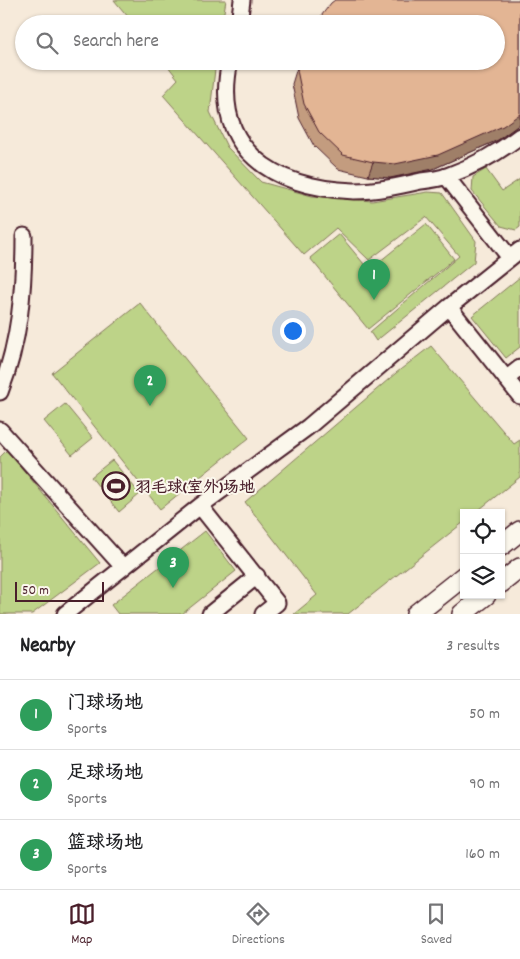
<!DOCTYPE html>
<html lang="en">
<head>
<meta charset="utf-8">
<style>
  :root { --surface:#fff; --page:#f6f6f6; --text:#202124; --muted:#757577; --line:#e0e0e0; --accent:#4a1f2b }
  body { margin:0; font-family:Dekko,"LXGW WenKai TC",sans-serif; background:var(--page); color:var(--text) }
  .controls { position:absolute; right:15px; bottom:15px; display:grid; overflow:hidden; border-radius:0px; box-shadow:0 1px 4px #0004 }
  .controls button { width:45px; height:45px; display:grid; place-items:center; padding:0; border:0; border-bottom:1px solid var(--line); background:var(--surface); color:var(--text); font:25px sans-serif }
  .scale { position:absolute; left:15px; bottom:12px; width:89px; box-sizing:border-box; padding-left:5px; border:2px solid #4a1f2b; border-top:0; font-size:14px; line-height:18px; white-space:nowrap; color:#4a1f2b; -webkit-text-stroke:4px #fbf7ec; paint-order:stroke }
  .you { position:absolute; left:292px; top:330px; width:18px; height:18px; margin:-12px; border:4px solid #fff; border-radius:50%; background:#1a73e8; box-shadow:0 0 0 8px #1a73e833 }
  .badge { display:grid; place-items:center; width:32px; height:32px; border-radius:50%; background:var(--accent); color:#fff; font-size:16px; font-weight:700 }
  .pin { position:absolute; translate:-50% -41px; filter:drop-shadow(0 1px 2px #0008) }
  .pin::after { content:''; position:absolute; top:26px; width:18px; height:15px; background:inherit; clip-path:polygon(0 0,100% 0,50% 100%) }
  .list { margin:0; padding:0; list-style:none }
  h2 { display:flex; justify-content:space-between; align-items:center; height:65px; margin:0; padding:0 20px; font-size:21px }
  h2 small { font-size:16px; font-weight:400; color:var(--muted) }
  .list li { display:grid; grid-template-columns:32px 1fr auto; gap:15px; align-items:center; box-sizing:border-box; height:70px; padding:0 20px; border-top:1px solid var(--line) }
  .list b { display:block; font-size:19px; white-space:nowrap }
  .list p { margin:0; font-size:16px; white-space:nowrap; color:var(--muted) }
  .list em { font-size:16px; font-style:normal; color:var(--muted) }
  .icon { flex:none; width:28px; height:28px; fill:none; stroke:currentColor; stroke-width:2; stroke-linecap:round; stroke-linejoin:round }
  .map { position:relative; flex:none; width:520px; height:614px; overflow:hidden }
  .search { position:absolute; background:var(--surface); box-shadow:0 1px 4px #0004; left:15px; right:15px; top:15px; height:55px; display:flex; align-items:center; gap:12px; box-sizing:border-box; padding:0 18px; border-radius:28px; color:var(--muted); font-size:19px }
  .sheet { height:275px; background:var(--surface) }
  nav { display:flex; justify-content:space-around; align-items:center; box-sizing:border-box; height:70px; border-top:1px solid var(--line); background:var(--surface); font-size:14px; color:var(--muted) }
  nav a { display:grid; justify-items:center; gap:2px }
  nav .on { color:var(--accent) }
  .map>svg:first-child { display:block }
  .green { fill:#bdd388; stroke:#84795a }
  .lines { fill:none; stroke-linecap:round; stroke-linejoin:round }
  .minor-casing { stroke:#4a1f2b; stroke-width:19 }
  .major-casing { stroke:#4a1f2b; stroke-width:22 }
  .minor { stroke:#fbf7ec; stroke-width:15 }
  .major { stroke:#fbf7ec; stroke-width:19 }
  .wall { fill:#c39c7f; stroke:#4a1f2b }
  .shaded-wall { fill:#9f7f68; stroke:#4a1f2b }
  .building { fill:#e3b594; stroke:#4a1f2b }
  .labels { text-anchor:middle; stroke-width:4; stroke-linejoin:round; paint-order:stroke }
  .poi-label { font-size:16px; font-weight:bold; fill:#4a1f2b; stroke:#fbf7ec; text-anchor:start }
</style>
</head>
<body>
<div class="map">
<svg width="520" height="614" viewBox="0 0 520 614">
  <rect width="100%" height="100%" fill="#f6eada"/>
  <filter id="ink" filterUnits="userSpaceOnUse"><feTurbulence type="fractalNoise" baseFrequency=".02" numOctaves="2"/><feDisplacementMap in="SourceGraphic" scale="10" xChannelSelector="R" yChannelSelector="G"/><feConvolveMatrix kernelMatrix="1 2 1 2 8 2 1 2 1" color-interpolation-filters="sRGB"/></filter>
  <g filter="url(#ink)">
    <!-- green -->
    <path class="green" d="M114 0H226L222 24H134Z
      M164 61H216L210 112 227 147 261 182 312 196 372 201 428 192 442 193 476 241 474 262 376 341 370 332 459 256 426 217 369 260 336 228 304 255 163 95 178 79Z
      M486 169 502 191 520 179V227L516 230 501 226 472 191 473 177Z
      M426 224 454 259 368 329 310 258 339 234 369 270Z
      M520 277V347L506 358 472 316Z
      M140 303 249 438 160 509 52 373Z
      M431 346 514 444 520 440V477L475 513H464V522L348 614H294L317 595 245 502 396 373Z
      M65 404 93 438 72 455 44 421Z
      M7 450 100 563 32 614H0V457Z
      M112 460 140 494 119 512 91 477Z
      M205 531 236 571 182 614H118L111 605Z"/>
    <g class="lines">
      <!-- minor casing -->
      <g class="minor-casing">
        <path id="minor" d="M239 24 242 0
          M230 61C211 150 274 188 354 191 377 191 399 186 421 181 430 180 439 179 447 176 472 167 499 152 520 136
          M446 176 510 258
          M449 307 520 396
          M506 379 520 368
          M0 392C20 341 24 290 24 236
          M0 430 123 567
          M200 506 277 603 263 614
          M65 614 200 506 308 427 449 307 520 250
          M210 614 257 576"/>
      </g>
      <!-- major casing -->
      <g class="major-casing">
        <path id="major" d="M501 546 520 531
          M501 583 520 568
          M416 614 464 576
          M462 614 486 595"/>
      </g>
      <!-- minor -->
      <use href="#minor" class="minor"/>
      <!-- major -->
      <use href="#major" class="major"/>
    </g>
    <!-- wall -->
    <path class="wall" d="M520 0V124L498 140 433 169 390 178 368 176 338 169 314 146 299 118 292 84 299 61H496Z"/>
    <!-- shaded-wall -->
    <path class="shaded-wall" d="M520 114V124L498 140 433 169 390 178 368 176 373 162Z"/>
    <!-- building -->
    <path class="building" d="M335 0H520V114L503 126 438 155 395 164 373 162 343 155 319 132 304 104 297 70 300 61H496V24H315L331 3Z"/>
  </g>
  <!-- icons -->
  <defs>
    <g id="stadium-ring" transform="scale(1.4375)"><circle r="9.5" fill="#fbf7ec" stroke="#4a1f2b" stroke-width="1.5"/><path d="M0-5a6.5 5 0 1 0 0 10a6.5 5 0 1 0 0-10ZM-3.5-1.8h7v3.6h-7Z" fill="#4a1f2b"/></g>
  </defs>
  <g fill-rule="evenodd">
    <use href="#stadium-ring" x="116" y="486"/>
  </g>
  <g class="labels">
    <!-- poi labels -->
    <g class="poi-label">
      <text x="135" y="492">羽毛球(室外)场地</text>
    </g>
  </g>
</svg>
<div class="controls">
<button><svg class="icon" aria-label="locate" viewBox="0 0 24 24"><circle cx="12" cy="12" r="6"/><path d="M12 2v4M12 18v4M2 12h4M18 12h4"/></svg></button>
<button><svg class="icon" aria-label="layers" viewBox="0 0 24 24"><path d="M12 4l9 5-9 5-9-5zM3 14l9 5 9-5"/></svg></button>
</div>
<div class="scale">50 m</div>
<div class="you"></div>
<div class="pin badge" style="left:374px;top:300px;background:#2e9e5b">1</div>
<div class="pin badge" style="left:150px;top:406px;background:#2e9e5b">2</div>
<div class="pin badge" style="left:173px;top:588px;background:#2e9e5b">3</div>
<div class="search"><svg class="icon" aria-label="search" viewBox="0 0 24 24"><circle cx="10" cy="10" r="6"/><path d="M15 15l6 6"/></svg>Search here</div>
</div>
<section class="sheet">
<h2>Nearby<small>3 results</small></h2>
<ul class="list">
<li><span class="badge" style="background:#2e9e5b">1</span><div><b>门球场地</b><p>Sports</p></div><em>50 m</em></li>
<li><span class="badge" style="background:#2e9e5b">2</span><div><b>足球场地</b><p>Sports</p></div><em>90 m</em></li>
<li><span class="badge" style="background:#2e9e5b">3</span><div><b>篮球场地</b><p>Sports</p></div><em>160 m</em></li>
</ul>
</section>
<nav>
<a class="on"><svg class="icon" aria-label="map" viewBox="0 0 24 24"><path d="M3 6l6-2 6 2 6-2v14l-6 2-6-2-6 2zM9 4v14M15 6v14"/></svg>Map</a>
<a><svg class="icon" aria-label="directions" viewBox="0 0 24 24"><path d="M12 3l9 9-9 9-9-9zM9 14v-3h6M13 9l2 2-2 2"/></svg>Directions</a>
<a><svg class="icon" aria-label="saved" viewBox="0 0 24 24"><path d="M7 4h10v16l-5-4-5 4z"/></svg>Saved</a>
</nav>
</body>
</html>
